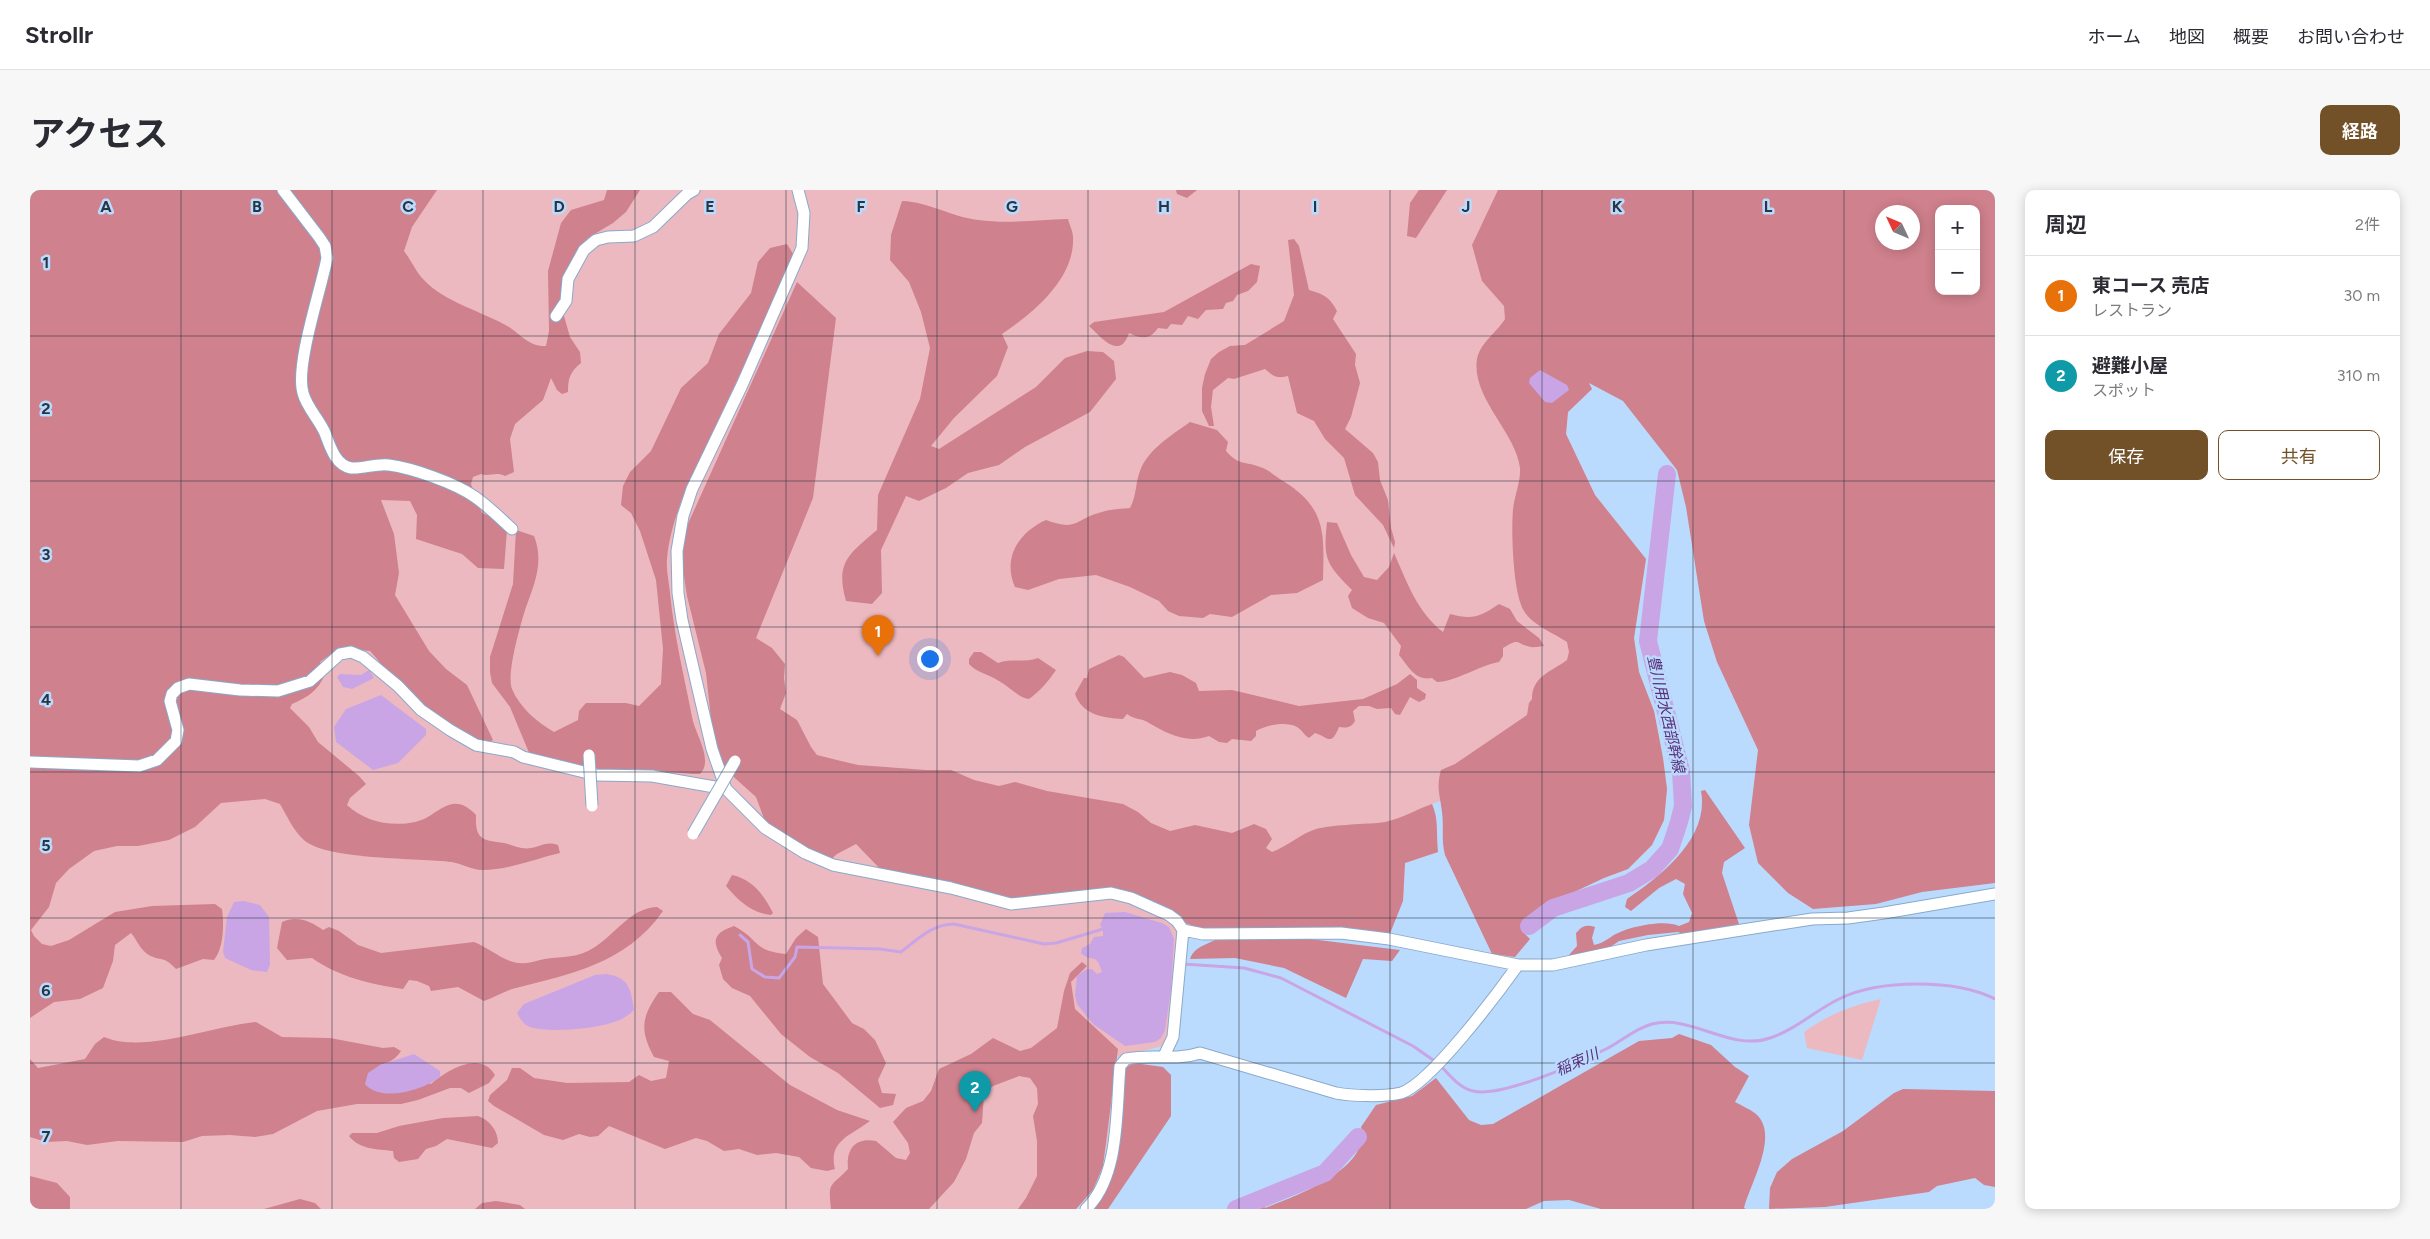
<!DOCTYPE html>
<html lang="ja">
<head>
<meta charset="utf-8">
<style>
  :root { --surface:#fff; --page:#f7f7f7; --text:#2b2b33; --muted:#7c7c81; --line:#e1e1e2; --accent:#725128 }
  body { margin:0; font-family:Figtree,"Noto Sans JP",sans-serif; background:var(--page); color:var(--text) }
  .controls { position:absolute; right:15px; top:15px; display:grid; overflow:hidden; border-radius:10px; box-shadow:0 2px 12px #0003 }
  .controls button { width:45px; height:45px; display:grid; place-items:center; padding:0; border:0; border-bottom:1px solid var(--line); background:var(--surface); color:var(--text); font:25px sans-serif }
  .compass { position:absolute; left:1845px; top:15px; width:45px; height:45px; border-radius:50%; background:var(--surface); box-shadow:0 2px 12px #0003; rotate:314deg }
  .you { position:absolute; left:899px; top:468px; width:18px; height:18px; margin:-12px; border:4px solid #fff; border-radius:50%; background:#1a73e8; box-shadow:0 0 0 8px #1a73e833 }
  .badge { display:grid; place-items:center; width:32px; height:32px; border-radius:50%; background:var(--accent); color:#fff; font-size:16px; font-weight:700 }
  .pin { position:absolute; translate:-50% -41px; filter:drop-shadow(0 1px 2px #0008) }
  .pin::after { content:''; position:absolute; top:26px; width:18px; height:15px; background:inherit; clip-path:polygon(0 0,100% 0,50% 100%) }
  .list { margin:0; padding:0; list-style:none }
  h2 { display:flex; justify-content:space-between; align-items:center; height:65px; margin:0; padding:0 20px; font-size:21px }
  h2 small { font-size:16px; font-weight:400; color:var(--muted) }
  .list li { display:grid; grid-template-columns:32px 1fr auto; gap:15px; align-items:center; box-sizing:border-box; height:80px; padding:0 20px; border-top:1px solid var(--line) }
  .list b { display:block; font-size:19px; white-space:nowrap }
  .list p { margin:0; font-size:16px; white-space:nowrap; color:var(--muted) }
  .list em { font-size:16px; font-style:normal; color:var(--muted) }
  .actions { display:flex; gap:10px; padding:15px 20px }
  .actions a { flex:1; padding:11px 0; border:1px solid var(--accent); border-radius:10px; text-align:center; font-size:18px; color:var(--accent) }
  .actions .main { background:var(--accent); color:#fff }
  .map { position:relative; flex:none; width:1965px; height:1019px; overflow:hidden; border-radius:10px }
  header { display:flex; align-items:center; gap:30px; box-sizing:border-box; height:70px; padding:0 25px; background:var(--surface); border-bottom:1px solid var(--line) }
  header strong { font-size:24px }
  nav { display:flex; gap:28px; margin-inline-start:auto; font-size:18px }
  .intro { display:flex; align-items:center; justify-content:space-between; box-sizing:border-box; height:120px; padding:0 30px }
  h1 { margin:0; font-size:35px }
  .button { padding:12px 22px; border-radius:10px; background:var(--accent); color:#fff; font-size:18px; font-weight:700 }
  main { display:flex; gap:30px; padding:0 30px }
  aside { flex:1; background:var(--surface); border-radius:10px; box-shadow:0 2px 12px #0003 }
  .map>svg:first-child { display:block }
  .green { fill:#ecb9c0 }
  .forest { fill:#cf818d; fill-rule:evenodd }
  .water { fill:#c9a5e5 }
  .lines { fill:none; stroke-linecap:round; stroke-linejoin:round }
  .stream { stroke:#c9a5e5; stroke-width:3 }
  .river { stroke:#c9a5e5; stroke-width:18 }
  .street-casing { stroke:#8aa9ca; stroke-width:13 }
  .street { stroke:#fff; stroke-width:11 }
  .street-bridge-casing { stroke:#8aa9ca; stroke-width:13; stroke-linecap:butt }
  .street-bridge { stroke:#fff; stroke-width:11 }
  .grid { fill:none; stroke:#283542; stroke-width:1; stroke-opacity:0.55 }
  .labels { text-anchor:middle; stroke-width:5; stroke-linejoin:round; paint-order:stroke }
  .water-label { font-size:15px; font-style:italic; fill:#5b2d78; stroke:#badbfe }
  .grid-label { font-size:16px; text-anchor:middle; font-weight:bold; fill:#283542; stroke:#badbfe; stroke-width:5; stroke-linejoin:round; paint-order:stroke }
</style>
</head>
<body>
<header>
<strong>Strollr</strong>
<nav><a>ホーム</a><a>地図</a><a>概要</a><a>お問い合わせ</a></nav>
</header>
<div class="intro"><h1>アクセス</h1><a class="button">経路</a></div>
<main>
<div class="map">
<svg width="1965" height="1019" viewBox="0 0 1965 1019">
  <rect width="100%" height="100%" fill="#badbfe"/>
  <!-- green -->
  <path class="green" d="M248 0H1545L1546 175 1562 199 1538 222 1536 244 1565 305 1616 369 1604 448 1609 482 1624 521 1633 568 1637 599 1634 630 1622 655 1598 679 1574 688 1437 602 1402 614C1409 629 1406 646 1408 662L1375 673 1373 711 1173 740 1156 734 1137 855 1087 867C1076 915 1087 985 1046 1019H0V652Z
    M1851 809 1832 870 1777 858 1774 842C1798 825 1822 815 1851 809Z"/>
  <!-- forest -->
  <path class="forest" d="M0 0H407L382 37 374 61C381 70 386 82 394 90 414 112 454 122 479 137 491 145 500 157 516 156L519 141 518 81 531 33 541 20 574 10 577 0H610L596 22 583 33 558 48 534 87V126L540 147 550 162 551 173C540 182 538 188 538 202L532 204 527 200 521 188 513 210 485 234 480 249 484 282 475 286C466 281 459 287 451 284L443 287 441 294 452 323 468 329 477 340 474 379 448 378 432 364 386 349 387 325 380 311 351 310 364 344 369 383 365 405 399 461 416 479 437 495 463 550 456 554C426 545 383 510 362 487 354 479 348 469 340 461 317 459 309 458 290 472L295 484C288 501 278 507 262 514L260 518 279 537 288 552 329 586 336 594 320 608 317 615C335 632 361 637 385 632 408 628 420 598 446 625 445 650 452 650 474 653 483 655 491 660 501 658 512 656 516 651 528 655L530 663C504 669 479 680 452 680 443 680 432 674 422 672 389 668 299 670 275 651 264 642 257 626 250 614L235 609 191 613 165 637 139 650 108 656H87L64 661 39 679 26 693 19 717 1 740 4 746 12 754 21 756 39 750 85 722 122 716 185 714 192 719C194 734 194 758 184 770L173 769 146 779C133 765 132 772 119 765 111 761 107 750 101 743L85 755 83 771 73 798 50 809 24 812 0 828Z
    M1146 0H1167L1157 8 1147 4Z
    M1389 0H1417L1386 48 1377 46 1380 13Z
    M1468 0H1965V693L1892 702 1846 714 1783 719 1758 703 1728 673 1719 635 1728 560 1687 472 1674 431 1656 317 1647 280 1593 211 1559 193 1562 199 1538 222 1536 244 1565 305 1616 369 1604 448 1609 482 1624 521 1633 568 1637 599 1634 630 1622 655 1598 679 1574 688 1506 720 1500 725 1492 741 1500 749 1485 767 1462 764 1415 665C1411 650 1414 637 1412 622 1410 604 1406 598 1411 580L1425 574 1497 525 1499 513 1502 509C1502 486 1521 482 1537 470L1539 462 1537 452C1524 443 1502 435 1494 421 1483 404 1481 341 1483 320 1484 307 1491 291 1490 278 1486 242 1441 208 1447 169 1450 153 1467 142 1475 129L1474 116 1452 91 1442 55ZM1909 19H1946V101H1909ZM1852 22H1882V52H1852Z
    M872 11C899 12 922 27 948 30 977 34 1008 30 1038 29 1039 34 1043 41 1043 47 1045 89 1003 123 972 144L978 157 967 186 924 228 901 256 909 259 1006 197 1035 168 1057 161 1073 162 1084 171 1086 189 1060 222 995 257 969 275 938 283 916 298 889 311 876 306 851 360 852 403 842 414 816 411C805 372 819 364 847 340L848 305 890 209 900 158 891 122 879 92 860 70 861 45Z
    M1264 49 1269 56 1279 100C1293 104 1300 107 1307 121L1303 129 1326 164 1325 175 1330 193 1321 227 1315 239 1343 263 1348 272 1350 290 1358 310 1361 338 1365 352 1364 358 1353 335 1325 305 1314 268 1295 249 1284 231 1267 223 1258 186C1247 189 1243 186 1235 179L1204 189 1198 188 1183 200 1181 217 1184 236H1179L1172 221V198L1175 184 1181 169 1189 162 1200 156 1215 155 1254 131 1264 105 1258 50Z
    M757 54 765 67 656 299C647 322 639 345 637 369 636 380 639 392 640 403 644 445 654 486 662 527 665 544 684 570 670 584H663L601 579 582 582 500 565 480 517 462 493 460 482V467L483 394 486 340 504 346C514 371 505 393 496 417 491 433 476 484 482 499 490 518 507 532 524 542L548 530 549 521 556 513H596L609 516 631 494 633 459 626 390 610 341 601 323 591 315 593 296 600 282 621 261 651 198 678 173 689 144 721 103 728 72 740 58Z
    M1221 74 1230 76 1227 92 1218 101 1207 105 1203 111 1196 113 1193 119 1176 120 1168 129 1158 126 1152 135 1141 134 1137 139 1128 138C1120 150 1111 149 1099 143 1090 171 1071 147 1059 136L1064 132 1134 122Z
    M767 92 806 128 783 308 726 448 742 458 755 474 754 488 756 503 750 519 767 530 781 557 787 565 811 571 828 575 896 580H921L944 590 969 596 985 592 1017 601 1093 614 1108 622 1121 633 1140 641 1165 635 1202 643 1224 634 1236 639 1242 649 1236 658 1242 662C1258 656 1270 644 1286 639 1301 635 1332 634 1347 633 1365 632 1385 620 1402 614 1409 629 1406 646 1408 662L1375 673 1373 711 1359 746 1173 740 1091 707 974 711 857 686 826 654 807 664 798 672 736 634 726 607 696 580 683 547 676 483 657 406 651 367 657 336Z
    M1160 232 1187 240 1198 252 1196 261C1209 276 1215 271 1230 277 1238 279 1246 287 1253 291 1297 318 1294 344 1293 390L1267 403 1241 405 1202 427 1180 424 1173 428 1149 426 1138 421 1129 411 1100 397 1066 385 1029 389 998 400 985 397C972 368 989 342 1016 330 1049 342 1044 329 1072 322 1081 319 1091 319 1100 318 1107 304 1105 294 1110 281 1118 259 1142 245 1160 232Z
    M1297 332 1307 333 1321 365 1334 387 1347 390 1359 377 1364 363C1377 392 1387 422 1413 442L1420 424C1442 430 1450 427 1469 414L1480 419 1487 431 1509 448 1514 456C1510 456 1504 458 1501 457 1485 454 1491 447 1473 458V466L1469 472C1450 475 1425 492 1407 492L1402 488C1385 491 1379 477 1369 465L1371 456 1354 433 1338 428 1322 418 1318 406 1322 400C1296 373 1293 370 1297 332Z
    M944 462H951L968 473C981 468 995 473 1008 468L1026 480C1018 492 1010 501 999 509 987 507 979 496 969 491 959 484 947 483 939 474V469Z
    M1089 465 1094 467 1114 488 1140 482 1152 485 1166 493 1169 501 1202 500 1269 516 1333 509 1367 494 1380 484 1387 490V498L1396 504 1395 509 1389 512 1380 507 1370 525 1365 524 1361 518 1347 519 1339 516H1329L1323 521 1325 531C1321 538 1316 538 1309 537 1301 557 1298 547 1285 543L1279 548C1274 545 1272 540 1267 537 1256 531 1236 535 1226 541V546L1221 551 1202 549 1197 553 1189 552 1179 546C1157 554 1138 544 1119 533 1112 528 1105 530 1097 524L1093 529C1072 528 1052 524 1045 504L1054 488H1057L1059 479Z
    M1675 600 1715 658 1694 672 1692 683 1710 737 1658 746 1648 742 1618 745 1589 751 1576 760 1545 769 1539 765 1547 756 1546 743C1552 736 1556 734 1565 737L1562 748 1564 755C1573 753 1574 751 1581 747 1595 737 1634 729 1649 736L1659 732 1662 723 1653 704 1655 694 1646 689 1629 698 1601 721 1595 717 1597 709C1631 686 1680 648 1671 601Z
    M702 685C722 689 734 705 743 723L741 725C721 723 708 710 696 696Z
    M627 717 633 721C596 774 540 784 482 799 473 802 463 808 454 811L428 797 401 801 399 796 387 791 379 790 373 799C340 794 309 787 282 768L257 770 247 758 252 732C266 725 281 731 293 740L299 737 309 741 328 755 351 763 444 752C457 757 467 766 480 771 491 775 500 773 510 770 527 766 542 769 558 761 583 749 598 718 627 717Z
    M704 736C729 749 723 761 756 764L766 748 776 739 788 747 793 794 822 833 834 839 845 850 856 873 848 890 852 903 866 904 863 915 850 918 808 883 780 867 751 844 720 806 702 798 693 789 689 775 692 768C681 750 684 743 704 736Z
    M1190 747 1280 749 1370 760 1362 771 1333 769 1316 808 1254 778 1205 768 1160 769C1165 755 1179 755 1190 747Z
    M1052 772 1057 776 1041 792 1045 819 1088 859 1073 976 1063 1000 1046 1019H988L996 1008 1007 986V951L1003 926 1008 914 1007 898 1000 888 989 886 963 896 954 904 952 933 944 943 936 969 924 992 899 1019H801C798 991 800 998 818 979 816 959 825 947 846 951L866 968 876 970 880 963 878 953 863 932 876 918 893 911 901 901 909 879 941 864 963 848 990 861 1001 858 1027 838 1034 801 1040 783Z
    M629 802H641L663 824 680 830 760 895 807 920 840 931C820 946 798 951 805 979L797 981 781 978 769 967 746 963 727 965 709 959 694 961 677 951 666 948 635 959 579 936 568 946 560 947 549 944 533 950 514 945 464 916 458 911 460 905 477 890 482 878H490L504 888 537 893 599 892 609 885 621 891 636 888 639 871 624 867C609 840 612 826 629 802Z
    M226 832 252 847 300 848 353 858 364 857 371 861C365 870 360 872 350 875L401 894C418 880 450 860 465 885L459 893 439 903 431 898H420L388 910 371 914H327L287 921 243 944 225 947 200 945 172 946 153 952 88 951 57 955 37 951 16 952 0 947V869L8 878 55 869 65 854 74 847C114 864 183 836 226 832Z
    M1649 844 1681 855 1705 877 1719 886 1705 912C1712 916 1720 919 1726 924 1750 945 1720 994 1714 1018L1716 1019H1571L1539 1010 1514 1011 1496 1019H1214L1232 1012 1235 1018C1263 1007 1342 979 1331 937L1346 915 1382 906 1406 888 1439 930 1451 935 1463 934 1609 851 1642 848Z
    M1104 873 1133 877 1141 885V926L1078 1019H1063L1074 1002 1095 878Z
    M1873 899 1965 901V997L1954 995 1945 988 1907 996 1899 1002 1795 1017 1739 1019 1740 998 1747 982 1762 969 1813 941 1864 903Z
    M448 926C459 930 468 940 468 953L462 958 417 949 406 956 396 959 388 969 369 972 364 968 363 961C347 959 330 960 319 946L322 943H347L369 936 413 928Z
    M0 986 27 993 40 1007V1019H0Z
    M270 1009 285 1013 291 1019H234Z
    M466 1011 490 1015 495 1019H445L452 1013Z"/>
  <!-- water -->
  <path class="water" d="M1510 180 1537 195 1539 200 1522 213 1515 212 1499 193 1500 188Z
    M339 480 344 488 322 499 313 497 307 487 310 484 331 485Z
    M351 505 396 539V545L368 573 343 580 306 552 304 537 316 519Z
    M214 711 230 715 239 727 240 775 237 782 221 780 195 768 193 762 197 727 204 712Z
    M1095 722 1132 733 1139 737 1144 749 1141 799 1135 840 1131 848 1125 852 1095 856 1063 834 1047 814 1045 805 1047 786 1057 779H1062L1067 784 1072 782C1065 760 1063 775 1051 763L1052 758 1060 754 1064 747 1073 746V739L1070 735 1075 723Z
    M576 784C599 787 601 799 604 820 598 826 590 831 581 833 562 839 518 843 500 837 493 834 490 829 487 823L494 814 565 785Z
    M384 864 410 881V887C393 900 351 913 335 894L338 883 350 875Z"/>
  <g class="lines">
    <!-- stream -->
    <path class="stream" d="M710 745 718 752 722 779 735 787 749 788 765 767 767 757 850 759 871 762C887 750 902 734 924 734L1014 754 1026 753 1073 739
      M1153 774 1214 778 1251 788 1383 856 1406 872
      M1411 876C1420 886 1430 898 1443 901 1471 908 1549 873 1576 859 1590 852 1606 838 1622 834 1662 824 1700 862 1740 848 1765 840 1786 820 1809 809 1849 789 1926 789 1965 809"/>
    <!-- river -->
    <path class="river" d="M1499 736 1523 718 1599 693 1622 679 1640 659 1649 632 1653 616 1651 581 1618 451 1637 284
      M1206 1019 1295 983 1328 947"/>
    <!-- street casing -->
    <g class="street-casing">
      <path id="street" d="M253 0 289 47 295 56 297 68C291 100 265 175 273 203 277 218 289 229 295 243 300 256 305 275 321 278 333 279 347 273 359 275 382 278 425 293 445 307 458 316 470 328 482 339
        M768 0 774 23 772 58 712 195 662 299 653 326 647 361 648 403 652 430 682 559 696 599 735 638 775 663 803 675 921 698 981 714 1081 703 1101 708 1139 725 1147 731 1153 740 1143 847 1134 866
        M526 126 536 111 538 89 554 60 566 50 578 47 604 46 623 37 657 4 664 0
        M0 572 109 576 127 570 146 551 148 540 140 511 142 504 148 498 159 494 210 500 248 501 280 491 310 464 321 462 333 467 368 496 391 520 420 540 446 555 484 562 493 567 566 585 622 586 696 599
        M1153 740 1173 744 1311 743 1359 749 1488 775H1523L1616 755 1782 729 1818 728 1854 723 1965 704
        M1056 1019C1090 986 1086 921 1090 876L1096 869C1121 864 1146 871 1170 863L1306 903C1321 906 1356 907 1371 903 1400 894 1468 803 1488 775"/>
    </g>
    <!-- street -->
    <use href="#street" class="street"/>
    <!-- street-bridge casing -->
    <g class="street-bridge-casing">
      <path id="street-bridge" d="M559 565 562 616
        M663 644 705 571"/>
    </g>
    <!-- street-bridge -->
    <use href="#street-bridge" class="street-bridge"/>
  </g>
  <!-- grid -->
  <path class="grid" d="M151 0V1019M302 0V1019M453 0V1019M605 0V1019M756 0V1019M907 0V1019M1058 0V1019M1209 0V1019M1360 0V1019M1512 0V1019M1663 0V1019M1814 0V1019M0 146H1965M0 291H1965M0 437H1965M0 582H1965M0 728H1965M0 873H1965"/>
  <g class="labels">
    <!-- water labels -->
    <g class="water-label">
      <text transform="translate(1636 524) rotate(77)" y="5">豊川用水西部幹線</text>
      <text transform="translate(1547 872) rotate(-24)" y="5">稲束川</text>
    </g>
  </g>
  <g class="grid-label">
    <text x="76" y="22">A</text>
    <text x="227" y="22">B</text>
    <text x="378" y="22">C</text>
    <text x="529" y="22">D</text>
    <text x="680" y="22">E</text>
    <text x="831" y="22">F</text>
    <text x="982" y="22">G</text>
    <text x="1134" y="22">H</text>
    <text x="1285" y="22">I</text>
    <text x="1436" y="22">J</text>
    <text x="1587" y="22">K</text>
    <text x="1738" y="22">L</text>
    <text x="16" y="78">1</text>
    <text x="16" y="224">2</text>
    <text x="16" y="370">3</text>
    <text x="16" y="515">4</text>
    <text x="16" y="661">5</text>
    <text x="16" y="806">6</text>
    <text x="16" y="952">7</text>
  </g>
</svg>
<div class="controls">
<button>+</button>
<button>−</button>
</div>
<svg class="compass" viewBox="-18 -18 36 36"><path d="M0-13l5 13h-10z" fill="#e53935"/><path d="M0 13l5-13h-10z" fill="#7c7c81"/></svg>
<div class="you"></div>
<div class="pin badge" style="left:848px;top:466px;background:#e8710a">1</div>
<div class="pin badge" style="left:945px;top:922px;background:#0f9aa8">2</div>
</div>
<aside>
<h2>周辺<small>2件</small></h2>
<ul class="list">
<li><span class="badge" style="background:#e8710a">1</span><div><b>東コース 売店</b><p>レストラン</p></div><em>30 m</em></li>
<li><span class="badge" style="background:#0f9aa8">2</span><div><b>避難小屋</b><p>スポット</p></div><em>310 m</em></li>
</ul>
<div class="actions"><a class="main">保存</a><a>共有</a></div>
</aside>
</main>
</body>
</html>
